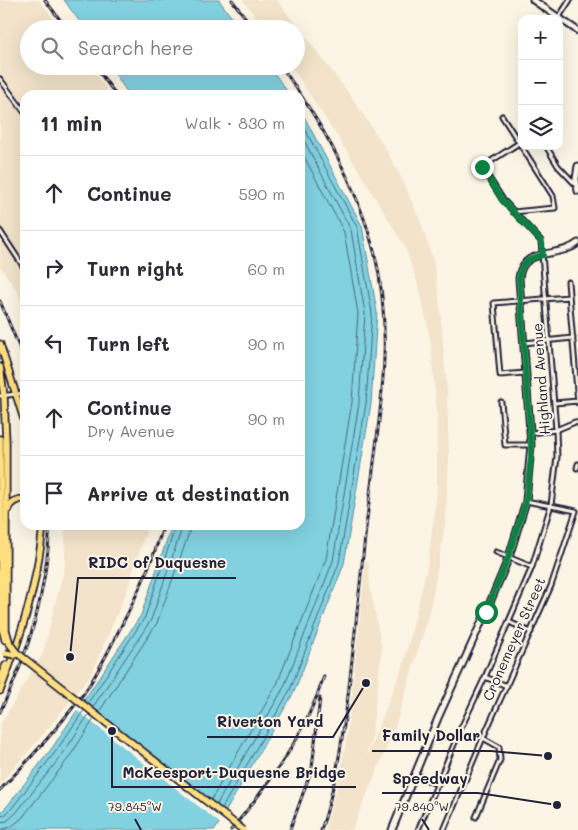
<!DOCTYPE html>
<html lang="en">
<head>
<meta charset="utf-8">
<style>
  :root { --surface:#fff; --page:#f2f2f3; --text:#2b2b33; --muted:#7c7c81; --line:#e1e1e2 }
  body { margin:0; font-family:Mali,sans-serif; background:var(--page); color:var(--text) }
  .controls { position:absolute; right:15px; top:15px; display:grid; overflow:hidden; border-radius:10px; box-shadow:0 5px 20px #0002 }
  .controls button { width:45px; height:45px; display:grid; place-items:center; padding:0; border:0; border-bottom:1px solid var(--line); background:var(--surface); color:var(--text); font:25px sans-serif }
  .stop { position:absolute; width:15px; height:15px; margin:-11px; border:4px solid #0b8043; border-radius:50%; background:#fff }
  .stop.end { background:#0b8043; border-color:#fff; box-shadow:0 1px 5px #0008 }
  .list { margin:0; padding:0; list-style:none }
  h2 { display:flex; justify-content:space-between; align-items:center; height:65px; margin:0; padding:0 20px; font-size:21px }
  h2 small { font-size:16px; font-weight:400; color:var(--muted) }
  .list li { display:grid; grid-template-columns:32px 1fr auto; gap:15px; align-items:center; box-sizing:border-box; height:75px; padding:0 20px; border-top:1px solid var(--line) }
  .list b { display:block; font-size:19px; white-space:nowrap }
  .list p { margin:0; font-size:16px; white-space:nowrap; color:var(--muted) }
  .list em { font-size:16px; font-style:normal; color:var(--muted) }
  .icon { flex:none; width:28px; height:28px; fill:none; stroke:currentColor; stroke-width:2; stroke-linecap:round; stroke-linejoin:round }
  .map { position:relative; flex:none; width:578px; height:830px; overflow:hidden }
  .search { position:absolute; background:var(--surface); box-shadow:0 5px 20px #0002; left:20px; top:20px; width:285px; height:55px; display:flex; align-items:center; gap:12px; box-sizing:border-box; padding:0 18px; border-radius:28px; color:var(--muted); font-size:19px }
  .panel { position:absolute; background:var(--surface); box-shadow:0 5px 20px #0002; left:20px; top:90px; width:285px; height:440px; border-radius:15px }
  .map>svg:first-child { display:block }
  .built { fill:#f2e3ca }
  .water { fill:#82d1e0; stroke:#5c8b9e }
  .pier { fill:#fcf5e5 }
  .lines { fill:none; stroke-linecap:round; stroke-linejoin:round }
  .shore { stroke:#48687d; stroke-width:1 }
  .street-casing { stroke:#22223b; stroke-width:7 }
  .secondary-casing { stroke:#22223b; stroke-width:9 }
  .primary-casing { stroke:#22223b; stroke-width:9 }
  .street { stroke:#fcf5e5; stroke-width:3 }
  .secondary { stroke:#fcf5e5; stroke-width:5 }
  .primary { stroke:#ffdf80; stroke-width:5.5 }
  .rail-casing { stroke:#22223b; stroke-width:3 }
  .rail { stroke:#fcf5e5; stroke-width:1; stroke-dasharray:4; stroke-linecap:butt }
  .primary-bridge-casing { stroke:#22223b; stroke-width:9; stroke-linecap:butt }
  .primary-bridge { stroke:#ffdf80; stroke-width:5.5 }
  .route { stroke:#0b8043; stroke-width:6 }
  .ticks { fill:none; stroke:#22223b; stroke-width:2 }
  .labels { text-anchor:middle; stroke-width:4; stroke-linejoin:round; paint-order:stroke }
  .street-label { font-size:14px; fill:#22223b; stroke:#fcf5e5 }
  .ticks-label { font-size:12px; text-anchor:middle; fill:#22223b; stroke:#fcf5e5; stroke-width:4; stroke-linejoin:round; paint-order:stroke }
  .leader { fill:none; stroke:#22223b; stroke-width:2 }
  .callout-dot { fill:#22223b; stroke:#fcf5e5; stroke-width:2 }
  .callout-label { font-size:15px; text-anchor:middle; font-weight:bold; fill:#22223b; stroke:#fcf5e5; stroke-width:4; stroke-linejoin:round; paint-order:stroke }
</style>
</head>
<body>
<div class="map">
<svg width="578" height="830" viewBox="0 0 578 830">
  <rect width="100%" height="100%" fill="#fcf5e5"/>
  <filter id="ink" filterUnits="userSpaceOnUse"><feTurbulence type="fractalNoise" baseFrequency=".02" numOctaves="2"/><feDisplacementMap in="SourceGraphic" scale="10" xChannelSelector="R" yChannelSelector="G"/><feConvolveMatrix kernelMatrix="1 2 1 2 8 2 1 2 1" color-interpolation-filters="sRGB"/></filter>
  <g filter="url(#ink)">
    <!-- built -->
    <path class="built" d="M0 0H39L61 29H29V66H89L111 95H25V309L17 291 0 266Z
      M243 0H277L351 96 387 151 405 185 422 226 433 259 439 296 447 393 449 459 445 525 430 611 394 730 352 830H325L340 775 347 737 366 561H368L370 587 382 649 371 739 365 760 403 666 428 563 437 491V417L431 343 420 291 405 247 348 153 291 66H296V29H265Z
      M65 525H148L126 593 91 675 46 731 0 784V725L43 653 65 565Z"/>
    <!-- water -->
    <path class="water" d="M64 0H219L240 29H85Z
      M110 66H269L290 95H129Z
      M300 109 362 226 377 312 371 404 344 564 294 692 215 830H0V813L8 805 52 748 141 615 172 525H300Z"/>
    <!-- pier -->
    <path class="pier" d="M81 700 227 814 221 824 75 709Z"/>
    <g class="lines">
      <!-- shore -->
      <path class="shore" d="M88 703 145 617 176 525
        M93 707 151 620 183 525
        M99 712 157 623 189 533 190 525
        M211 800 277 684 326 559 352 402 358 313 344 232 300 149
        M217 804 284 687 333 561 359 403 365 313 351 230 300 133
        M222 808 290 690 339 563 366 404 372 313 357 227 300 120
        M0 816 5 815 12 808 56 751 84 710
        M0 822 7 821 16 813 62 755 89 714
        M0 830 11 827 22 818 68 759 94 719"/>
      <!-- street casing -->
      <g class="street-casing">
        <path id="street" d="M559 17 570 0
          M0 79 25 113
          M502 116 553 196 555 208 513 212
          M546 146 558 166 576 185
          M0 231 25 269
          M568 282 578 403
          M524 343 573 338
          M526 373 500 375 494 303 569 297
          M0 396 25 393
          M501 402 505 445H531
          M554 403 578 401
          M531 433 556 430 575 422 578 423
          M577 468 578 464
          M496 552 532 567
          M509 622 531 632
          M485 677 507 686
          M415 774 438 785
          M476 817 500 760 499 747 483 738
          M418 830 461 728 485 677 532 567 551 505 557 457 556 430 541 241 503 200 482 167 522 141
          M444 830 483 738 551 586 576 511 526 501"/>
      </g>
      <!-- secondary casing -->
      <g class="secondary-casing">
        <path id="secondary" d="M533 0 578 31
          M578 166 576 179 578 191
          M392 830 438 718 486 612 509 557 526 501 531 445 519 278C522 246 558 259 578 243"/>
      </g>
      <!-- primary casing -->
      <g class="primary-casing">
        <path id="primary" d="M0 344 25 423
          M0 367 4 396 6 442V630L10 644
          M0 439 1 624 5 640
          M8 510C10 502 17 499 25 499
          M0 678 6 665
          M0 691C21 637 38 583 43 525"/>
      </g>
      <!-- street -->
      <use href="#street" class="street"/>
      <!-- secondary -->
      <use href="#secondary" class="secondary"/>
      <!-- primary -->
      <use href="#primary" class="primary"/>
      <!-- rail casing -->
      <g class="rail-casing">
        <path id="rail" d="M45 0 67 29
          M232 0 254 29
          M95 66 116 95
          M281 66C322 124 356 182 374 251 395 333 379 419 369 502 361 569 355 637 347 704 341 747 335 789 321 830
          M0 301 25 361
          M0 712C30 651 46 593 50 525
          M0 790C30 759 59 727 84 693 96 676 105 658 114 640 134 603 151 565 164 525
          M231 830C270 783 305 736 324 676
          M290 830 312 768 320 698"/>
      </g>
      <!-- rail -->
      <use href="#rail" class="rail"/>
      <!-- primary-bridge casing -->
      <g class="primary-bridge-casing">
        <path id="primary-bridge" d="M10 644 16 652 243 830
          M5 653 15 655"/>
      </g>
      <!-- primary-bridge -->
      <use href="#primary-bridge" class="primary-bridge"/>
    </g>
  </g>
  <g class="lines" filter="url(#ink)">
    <!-- route -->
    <path class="route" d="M482 167 502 200 541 241 543 255C529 258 521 262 519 278L531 445V457L526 501 508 558 486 612"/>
  </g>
  <!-- ticks -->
  <path class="ticks" d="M135 819 141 830M422 819 429 830"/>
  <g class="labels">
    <!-- street labels -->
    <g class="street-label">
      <text transform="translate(541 379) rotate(-94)" y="5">Highland Avenue</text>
      <text transform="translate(514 639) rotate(-66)" y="5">Cronemeyer Street</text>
    </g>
  </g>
  <g class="ticks-label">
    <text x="135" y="811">79.845°W</text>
    <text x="422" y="811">79.840°W</text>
  </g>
  <!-- callouts -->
  <path class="leader" d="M70 657L78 578H236M366 683L333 737H207M548 756L491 751H372M112 731L112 787H356M557 805L478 793H382"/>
  <g class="callout-dot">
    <circle cx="70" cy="657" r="5"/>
    <circle cx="366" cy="683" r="5"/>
    <circle cx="548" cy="756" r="5"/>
    <circle cx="112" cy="731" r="5"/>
    <circle cx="557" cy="805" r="5"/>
  </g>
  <g class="callout-label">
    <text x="157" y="568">RIDC of Duquesne</text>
    <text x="270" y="727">Riverton Yard</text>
    <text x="431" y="741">Family Dollar</text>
    <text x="234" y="778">McKeesport-Duquesne Bridge</text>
    <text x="430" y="784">Speedway</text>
  </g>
</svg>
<div class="controls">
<button>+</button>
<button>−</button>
<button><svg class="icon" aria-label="layers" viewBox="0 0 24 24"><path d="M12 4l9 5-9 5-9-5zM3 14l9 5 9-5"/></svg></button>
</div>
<div class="stop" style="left:486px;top:612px"></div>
<div class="stop end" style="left:482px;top:167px"></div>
<div class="search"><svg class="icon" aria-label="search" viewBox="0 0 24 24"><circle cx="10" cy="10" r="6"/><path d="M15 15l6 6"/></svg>Search here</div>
<section class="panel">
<h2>11 min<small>Walk · 830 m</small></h2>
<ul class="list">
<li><svg class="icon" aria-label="ahead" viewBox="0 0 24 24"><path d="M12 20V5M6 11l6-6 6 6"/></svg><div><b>Continue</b></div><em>590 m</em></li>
<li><svg class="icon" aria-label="right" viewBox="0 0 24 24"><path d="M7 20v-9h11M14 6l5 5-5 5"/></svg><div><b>Turn right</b></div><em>60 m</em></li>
<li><svg class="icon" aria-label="left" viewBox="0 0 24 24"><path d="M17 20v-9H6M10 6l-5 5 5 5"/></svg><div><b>Turn left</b></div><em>90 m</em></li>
<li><svg class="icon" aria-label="ahead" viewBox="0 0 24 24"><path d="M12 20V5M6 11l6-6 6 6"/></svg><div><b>Continue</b><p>Dry Avenue</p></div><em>90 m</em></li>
<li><svg class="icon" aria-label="arrive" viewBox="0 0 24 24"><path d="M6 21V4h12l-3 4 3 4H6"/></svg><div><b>Arrive at destination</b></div></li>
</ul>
</section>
</div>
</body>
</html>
